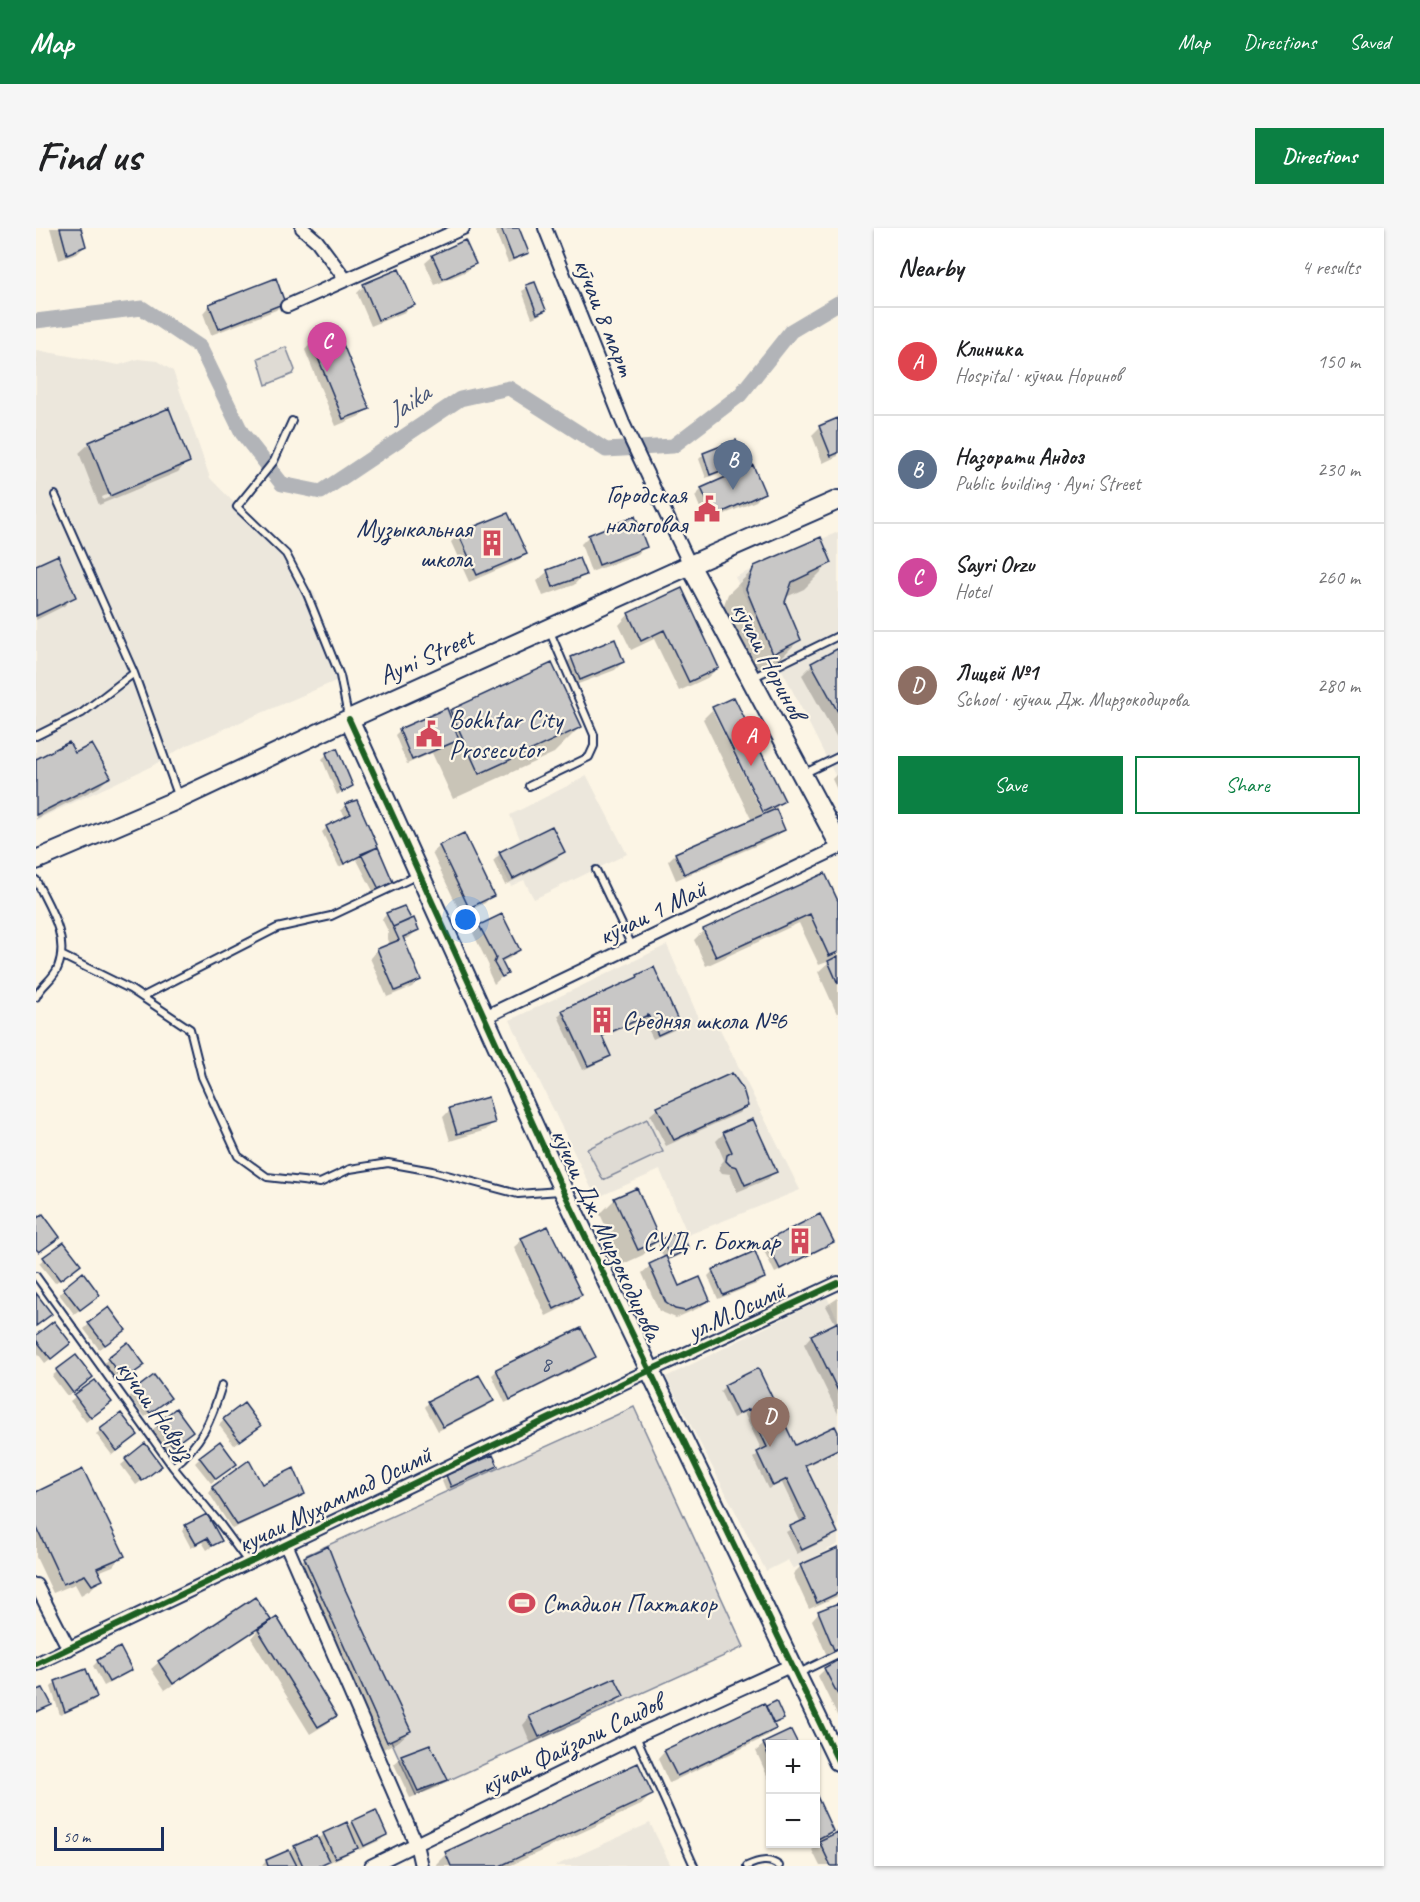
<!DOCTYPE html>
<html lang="en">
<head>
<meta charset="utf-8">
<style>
  :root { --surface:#fff; --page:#f6f6f6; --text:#202124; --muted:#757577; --line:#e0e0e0; --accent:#0b8043 }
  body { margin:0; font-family:Caveat,sans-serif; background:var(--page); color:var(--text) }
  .controls { position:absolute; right:18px; bottom:18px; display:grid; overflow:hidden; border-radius:0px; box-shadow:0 2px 4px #0004 }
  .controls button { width:54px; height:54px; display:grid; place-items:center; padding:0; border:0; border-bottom:2px solid var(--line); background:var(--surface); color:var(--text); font:30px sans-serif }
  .scale { position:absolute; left:18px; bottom:15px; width:110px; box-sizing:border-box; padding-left:6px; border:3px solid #1b2f5e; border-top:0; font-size:16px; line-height:21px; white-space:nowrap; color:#1b2f5e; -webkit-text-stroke:4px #fcf5e5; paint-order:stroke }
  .you { position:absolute; left:430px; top:692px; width:21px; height:21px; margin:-15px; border:4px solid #fff; border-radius:50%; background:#1a73e8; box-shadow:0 0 0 9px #1a73e833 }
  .badge { display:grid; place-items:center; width:39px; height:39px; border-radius:50%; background:var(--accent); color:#fff; font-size:20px; font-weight:700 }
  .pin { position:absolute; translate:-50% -50px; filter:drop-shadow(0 2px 3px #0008) }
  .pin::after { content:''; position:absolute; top:32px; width:21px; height:18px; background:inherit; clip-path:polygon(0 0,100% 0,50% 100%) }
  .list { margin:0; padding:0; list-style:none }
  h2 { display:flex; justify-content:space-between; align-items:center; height:78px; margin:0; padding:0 24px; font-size:26px }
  h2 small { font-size:20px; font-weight:400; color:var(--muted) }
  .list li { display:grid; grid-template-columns:39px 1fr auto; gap:18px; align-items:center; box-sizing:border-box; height:108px; padding:0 24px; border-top:2px solid var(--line) }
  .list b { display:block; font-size:22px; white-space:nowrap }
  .list p { margin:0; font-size:20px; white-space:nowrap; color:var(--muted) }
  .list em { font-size:20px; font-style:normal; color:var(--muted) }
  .actions { display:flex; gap:12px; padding:18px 24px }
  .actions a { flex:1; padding:14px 0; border:2px solid var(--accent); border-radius:0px; text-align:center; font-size:21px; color:var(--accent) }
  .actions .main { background:var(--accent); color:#fff }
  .map { position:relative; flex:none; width:802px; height:1638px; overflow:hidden; border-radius:0px }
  header { display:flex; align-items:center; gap:36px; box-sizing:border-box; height:84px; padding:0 30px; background:var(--accent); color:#fff }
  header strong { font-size:28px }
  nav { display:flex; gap:33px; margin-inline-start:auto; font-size:21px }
  .intro { display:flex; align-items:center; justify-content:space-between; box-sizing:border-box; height:144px; padding:0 36px }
  h1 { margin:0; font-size:42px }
  .button { padding:15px 27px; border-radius:0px; background:var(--accent); color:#fff; font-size:21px; font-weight:700 }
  main { display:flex; gap:36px; padding:0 36px }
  aside { flex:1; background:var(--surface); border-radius:0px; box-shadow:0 2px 4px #0004 }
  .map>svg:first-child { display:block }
  .built { fill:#ece7dc }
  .green { fill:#dfdbd4; stroke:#7d8599; stroke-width:1.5 }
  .shadow { fill:#0003; fill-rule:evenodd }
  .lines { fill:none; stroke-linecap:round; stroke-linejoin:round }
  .canal { stroke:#b2b4b8; stroke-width:15 }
  .building { fill:#c8c7c6; stroke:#1b2f5e; stroke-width:1.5 }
  .lane-casing { stroke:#1b2f5e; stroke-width:10 }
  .street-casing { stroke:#1b2f5e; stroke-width:16 }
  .secondary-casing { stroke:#1b2f5e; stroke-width:22 }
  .lane { stroke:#fcf5e5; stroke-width:6 }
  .street { stroke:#fcf5e5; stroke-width:12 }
  .secondary { stroke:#fcf5e5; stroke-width:18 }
  .cycleway-casing { stroke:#fcf5e5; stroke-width:10 }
  .cycleway { stroke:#1b5e20; stroke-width:6 }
  .labels { text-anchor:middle; stroke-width:4.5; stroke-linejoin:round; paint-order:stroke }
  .number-label { font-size:22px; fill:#465578 }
  .street-label { font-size:26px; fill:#1b2f5e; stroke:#fcf5e5 }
  .poi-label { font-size:26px; fill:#1b2f5e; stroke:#fcf5e5; text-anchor:end }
  .water-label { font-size:27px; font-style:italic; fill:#485779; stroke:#fcf5e5 }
</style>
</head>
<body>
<header>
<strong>Map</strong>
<nav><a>Map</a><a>Directions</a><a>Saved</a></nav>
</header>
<div class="intro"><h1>Find us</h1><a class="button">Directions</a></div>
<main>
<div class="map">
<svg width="802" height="1638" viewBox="0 0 802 1638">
  <rect width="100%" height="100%" fill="#fcf5e5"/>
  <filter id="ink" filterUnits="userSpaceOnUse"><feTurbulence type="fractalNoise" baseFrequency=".0167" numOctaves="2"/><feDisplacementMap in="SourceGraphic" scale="12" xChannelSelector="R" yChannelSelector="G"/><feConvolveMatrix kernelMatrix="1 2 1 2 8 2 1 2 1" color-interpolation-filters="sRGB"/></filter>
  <g filter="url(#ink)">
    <!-- built -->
    <path class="built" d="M0 122 83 137 102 131 121 133 137 143 174 250 234 312 279 366 302 452 149 518 116 538 0 592Z
      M802 304V553L699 349Z
      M551 548 591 626 498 671 488 652 475 658 459 627 484 611 474 587Z
      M631 717 664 793 678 789 764 962 652 1007 624 942 560 970 474 792Z
      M791 1069 802 1092V1316L757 1341 752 1332 730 1343 630 1149Z
      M614 1595 635 1638H519Z"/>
    <!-- green -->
    <path class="green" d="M250 119 259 142 257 146 230 157 222 130Z
      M611 891 627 924 567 952 551 921Z
      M598 1179 708 1419 380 1567 270 1327Z"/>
    <!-- shadow -->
    <path class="shadow" d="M14 0H43L49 18 41 26 23 32Z
      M458 0H481L491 25 486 29 472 35Z
      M397 28 438 36 431 43 399 57 389 35Z
      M498 56 508 82 503 87 496 90 486 63Z
      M328 58 377 76 369 84 335 98 321 65Z
      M248 74 240 82 175 107 167 85 174 77Z
      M276 114 332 180 324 188 300 198 269 122Z
      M802 191V228L787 235 776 207 784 199Z
      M54 215 152 233 142 244 63 277 43 225ZM142 237V240L67 272 66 269Z
      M668 226 706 233 702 238 670 250 663 231Z
      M666 261 727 265 720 273 670 294 659 268Z
      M423 306 489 326 482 333 433 354 415 314Z
      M553 308 609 318 602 326 555 344 545 316Z
      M794 335 768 361 748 370 747 374 763 412 737 438 711 451 684 387 692 366 719 340Z
      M0 339 38 368 28 378 0 392Z
      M512 343 548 346 538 357 507 368 501 353Z
      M645 362 682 440 671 450 643 463 618 411 595 422 583 397 593 386Z
      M802 425V510H801L766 447 776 437Z
      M536 430 587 434 579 442 537 458 528 437Z
      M697 471 747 573 739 581 748 601 740 609 640 652 632 633 639 626 716 593 667 491 677 481ZM676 482H679L732 590 729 591Z
      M415 483 544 499 518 525 417 571 396 525 371 536 359 507 364 502 411 487Z
      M291 526 316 558 301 567 286 531Z
      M38 527 73 549 63 559 0 591V532Z
      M802 545V564L796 551Z
      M310 577 355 653 338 665 320 630 303 639 286 604 291 599 310 590 305 582Z
      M404 618 456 667 449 675 425 686 396 625Z
      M527 623 520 631 469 657 457 633 464 626Z
      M802 676V788L782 744 794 733 783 737 763 695 670 738 658 712 668 702Z
      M367 680 381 702 373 710 366 713 383 751 376 759 351 769 334 730 341 722 354 717 351 708 353 705 346 691 351 686Z
      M444 698 482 722 474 730 465 734 470 745 458 756 452 743 453 738 437 705Z
      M602 748 643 797 638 802 617 811 607 791 565 810 573 827 568 832 547 842 522 788 527 783 547 776 597 753Z
      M711 877 703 885 630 918 614 887 622 880Z
      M414 882 458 894 450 902 414 913 407 889Z
      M717 893 739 943 732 951 701 964 694 946 686 945 683 941 684 937 688 932 680 913 687 906Z
      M579 971 622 1012 607 1027 587 1036 564 986Z
      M511 1000 544 1067 536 1075 510 1088 478 1019 486 1012Z
      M627 1012 651 1021 646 1026 630 1033 643 1060 672 1072 665 1079 640 1090 623 1083 606 1045 614 1038 628 1031 622 1017Z
      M796 1013 792 1018 739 1045 726 1019 731 1014Z
      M27 1016 38 1041 19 1055 3 1035Z
      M677 1043 728 1050 723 1055 682 1071 672 1048Z
      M47 1046 58 1071 38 1086 23 1066Z
      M802 1070V1186L768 1116 775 1108 800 1097 790 1078Z
      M53 1096 83 1106 63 1121 48 1101Z
      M0 1109 28 1120 9 1135 0 1123Z
      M40 1129 51 1154 31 1168 16 1148Z
      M558 1129 554 1134 469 1175 456 1147 461 1142Z
      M72 1131 102 1141 83 1156 67 1136Z
      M58 1154 69 1179 50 1194 34 1173Z
      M689 1158 758 1219 802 1208V1223L768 1239 800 1305 795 1310 761 1326 750 1304 765 1295 746 1255 732 1261 717 1230 726 1223 708 1185 697 1190 684 1163Z
      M98 1164 128 1174 109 1189 93 1169Z
      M456 1173 451 1178 402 1203 389 1179 393 1174Z
      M140 1182 150 1207 131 1222 116 1202Z
      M188 1192 218 1202 198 1217 183 1197Z
      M65 1202 95 1212 76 1227 60 1206Z
      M109 1217 120 1242 100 1257 85 1237Z
      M456 1229 460 1238 455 1243 410 1263 406 1253 411 1249Z
      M164 1230 194 1240 175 1255 159 1235Z
      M225 1258 268 1265 263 1270 196 1301 173 1265 177 1260Z
      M0 1266 87 1327 77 1338 62 1344 65 1351 55 1361 45 1367 39 1356 17 1365 0 1329Z
      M150 1298 184 1313 171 1322 166 1314 155 1320 146 1303Z
      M802 1322V1368L773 1381 757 1346 765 1338Z
      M269 1330 307 1360 374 1503 363 1513 341 1524 259 1340Z
      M219 1371 299 1488 292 1495 274 1506 215 1410 223 1401 129 1462 115 1441 123 1434Z
      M802 1376V1424L791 1428 776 1392 783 1384Z
      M62 1433 95 1441 90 1446 68 1458 57 1438Z
      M802 1434V1489L782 1448 789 1441Z
      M20 1454 60 1469 55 1474 24 1487 15 1459Z
      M0 1464 14 1477 0 1486Z
      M586 1468 579 1475 495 1516 487 1497 494 1489Z
      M730 1479 746 1491 736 1496 738 1501 730 1509 633 1555 622 1531 629 1523Z
      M754 1504 760 1516H734V1554L720 1523 728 1516Z
      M394 1517 410 1551 403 1559 374 1570 358 1536 366 1529Z
      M615 1567 605 1577 473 1638H401L400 1636 410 1626Z
      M780 1569 796 1603 786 1613 802 1605V1638H784L776 1622 786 1612 780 1615Z
      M317 1594 349 1607 345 1612 323 1622 321 1619 316 1624 294 1634 293 1631 286 1638H226L230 1633 253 1625 259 1619 281 1610 282 1612 288 1606 311 1599Z"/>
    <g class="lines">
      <!-- canal -->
      <path class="canal" d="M0 93 106 80 164 119 206 205 246 256 285 264 424 171 473 160 570 222 637 218 704 167 755 103 802 75"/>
    </g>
    <!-- building -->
    <path class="building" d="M24 0H45L50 18 31 26Z
      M465 0H483L493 25 477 31Z
      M429 12 440 36 407 51 396 27Z
      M363 41 379 77 342 92 327 56Z
      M240 50 249 75 183 101 173 76Z
      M499 54 510 82 501 86 490 57Z
      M301 102 334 181 307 191 275 113Z
      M133 180 154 234 74 268 53 214Z
      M802 190V225L795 228 783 198Z
      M700 212 708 234 674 247 667 225Z
      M717 237 729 265 678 288 665 260Z
      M472 285 491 326 441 347 422 305Z
      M599 288 611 319 563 337 552 307Z
      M785 309 796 335 756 354 749 374 765 412 737 426 710 361 718 338Z
      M22 327 40 369 0 388V337Z
      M543 330 550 347 517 359 511 342Z
      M646 360 683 440 653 454 628 402 605 413 592 385Z
      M579 411 588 434 544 452 535 429Z
      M801 421 802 422V484L775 435Z
      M516 435 546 499 443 546 414 482Z
      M698 469 749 573 727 584 676 479Z
      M411 480 423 512 376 532 363 501Z
      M33 514 39 525 56 516 75 549 0 587V531Z
      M301 520 317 558 306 564 290 525Z
      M321 572 342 619 308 636 290 598 315 586 309 576Z
      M740 581 749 602 648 646 639 625Z
      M516 598 529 624 477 651 463 624Z
      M428 605 458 668 433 680 403 617Z
      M342 619 357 654 343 661 325 626Z
      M789 645 802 673V724L793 728 774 686 680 729 667 701Z
      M368 678 375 691 357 699 350 685Z
      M466 686 484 722 465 732 472 746 466 749 458 735 460 730 443 697Z
      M378 690 383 702 367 709 385 752 359 763 341 721 363 712 357 699Z
      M802 728V756L792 733Z
      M618 739 644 797 622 807 612 787 566 808 575 828 552 838 526 782 546 773 547 774 602 749 601 747Z
      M696 845 707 861 712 878 638 912 621 879Z
      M452 869 459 895 421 906 413 880Z
      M717 891 741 944 709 957 701 939 694 937 690 933 691 927 696 924 687 904Z
      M601 960 624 1012 602 1022 578 970Z
      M7 986 24 1009 3 1024 0 1021V991Z
      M784 986 798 1014 744 1041 730 1013Z
      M512 998 546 1067 518 1081 485 1010Z
      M644 1003 653 1021 634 1030 626 1011Z
      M28 1014 45 1036 24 1052 7 1029Z
      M719 1023 729 1050 687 1067 676 1042Z
      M630 1028 643 1058 664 1049 674 1072 649 1083 639 1081 630 1075 613 1036Z
      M47 1044 64 1067 44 1082 27 1060Z
      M0 1065 16 1086 0 1098Z
      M73 1079 90 1102 69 1117 52 1095Z
      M18 1093 35 1115 15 1131 0 1112V1107Z
      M802 1094V1163L775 1107Z
      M545 1100 560 1129 474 1172 460 1141Z
      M92 1114 109 1137 88 1152 71 1130Z
      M40 1127 57 1149 37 1165 20 1142Z
      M722 1140 759 1217 799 1198 802 1204V1221L769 1237 802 1305 766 1322 754 1298 770 1291 751 1251 737 1258 721 1224 731 1219 713 1181 702 1186 688 1157Z
      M118 1147 135 1170 114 1185 97 1163Z
      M443 1147 458 1173 407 1199 392 1173Z
      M59 1152 76 1174 55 1190 38 1167Z
      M208 1175 225 1198 204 1213 187 1191Z
      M140 1180 157 1203 137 1218 120 1196Z
      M85 1185 102 1207 81 1223 64 1201Z
      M184 1213 201 1236 180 1251 163 1229Z
      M109 1215 126 1238 106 1253 89 1231Z
      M457 1227 462 1238 415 1259 410 1247Z
      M213 1232 226 1256 258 1240 269 1266 201 1297 176 1259Z
      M47 1241 89 1328 61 1340 67 1352 56 1357 49 1347 27 1356 0 1298V1264Z
      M171 1286 186 1313 176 1318 171 1310 160 1316 149 1297Z
      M292 1318 308 1359 375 1503 351 1514 268 1329Z
      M802 1320V1365L781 1375 764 1337Z
      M219 1369 235 1392 137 1456 122 1433Z
      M802 1375V1420L798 1422 782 1383Z
      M241 1389 301 1488 282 1499 222 1402Z
      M84 1419 96 1442 73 1454 61 1432Z
      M802 1432V1467L788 1440Z
      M50 1441 61 1469 29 1484 19 1453Z
      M579 1450 588 1468 503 1509 493 1488Z
      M7 1460 16 1477 0 1484V1462Z
      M740 1473 748 1491 737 1496 730 1478Z
      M728 1475 740 1501 641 1548 628 1522Z
      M755 1502 762 1516H734V1531L727 1515Z
      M394 1516 412 1552 382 1563 365 1527Z
      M602 1535 617 1567 464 1638H415L409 1624Z
      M780 1566 797 1603 780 1612Z
      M340 1582 351 1607 328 1618 316 1593Z
      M311 1594 322 1620 299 1630 287 1605Z
      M802 1604V1638H795L783 1613Z
      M281 1608 293 1633 282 1638H267L258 1618Z
      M253 1622 261 1638H232L230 1632Z"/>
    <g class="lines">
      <!-- lane casing -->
      <g class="lane-casing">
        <path id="lane" d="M256 193 238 233 201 279 250 326 271 366 304 448 312 488
          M19 267 98 445 142 567
          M718 449 802 408
          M0 508 46 485 98 445
          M769 545 802 529
          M493 558 553 529 558 518V507L514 404
          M560 642 596 718
          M0 652C12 678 34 709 22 739 18 751 5 757 0 769
          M25 727 94 761 154 801 166 849 202 928 231 949 284 955 314 941 352 935 396 943 482 966 524 963
          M106 769 241 700 295 688 382 647
          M0 1048 137 1239 184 1296 212 1334
          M137 1239C166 1215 175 1193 186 1157
          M761 1446 802 1426
          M600 1508 658 1638
          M711 1638C722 1633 733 1630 743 1638"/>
      </g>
      <!-- street casing -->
      <g class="street-casing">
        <path id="street" d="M266 0 281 13 310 52
          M509 0 587 195 654 337
          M251 78 427 0
          M449 789 802 620
          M250 1316 380 1616 385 1638
          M0 1357 33 1421
          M0 1436 589 1154 802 1055
          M335 1638 600 1508 756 1437"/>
      </g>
      <!-- secondary casing -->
      <g class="secondary-casing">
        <path id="secondary" d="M654 337 802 614
          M313 491 527 962 802 1533
          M0 632 143 571 313 491 654 337 802 272"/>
      </g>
      <!-- lane -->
      <use href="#lane" class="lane"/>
      <!-- street -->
      <use href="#street" class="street"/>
      <!-- secondary -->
      <use href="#secondary" class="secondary"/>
      <!-- cycleway casing -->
      <g class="cycleway-casing">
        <path id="cycleway" d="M313 491 527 962 802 1533
          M0 1436 589 1154 802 1055"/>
      </g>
      <!-- cycleway -->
      <use href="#cycleway" class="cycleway"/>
    </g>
  </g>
  <!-- icons -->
  <defs>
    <g id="civic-bare" transform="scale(2.07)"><path d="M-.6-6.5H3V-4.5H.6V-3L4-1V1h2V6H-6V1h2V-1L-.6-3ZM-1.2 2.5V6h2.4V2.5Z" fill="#d1495b" stroke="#fcf5e5" stroke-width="2.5" paint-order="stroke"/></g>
    <g id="building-bare" transform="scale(2.07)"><path d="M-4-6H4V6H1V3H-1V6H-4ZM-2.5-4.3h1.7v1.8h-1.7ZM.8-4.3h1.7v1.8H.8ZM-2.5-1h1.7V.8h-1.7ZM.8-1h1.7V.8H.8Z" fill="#d1495b" stroke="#fcf5e5" stroke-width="2.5" paint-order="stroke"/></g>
    <g id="stadium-bare" transform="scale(2.07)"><path d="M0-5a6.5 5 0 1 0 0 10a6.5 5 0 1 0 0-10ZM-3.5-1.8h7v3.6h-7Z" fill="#d1495b" stroke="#fcf5e5" stroke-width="2.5" paint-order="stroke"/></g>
  </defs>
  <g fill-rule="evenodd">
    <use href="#civic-bare" x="671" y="281"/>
    <use href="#building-bare" x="456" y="315"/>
    <use href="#civic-bare" x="393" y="506"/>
    <use href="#building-bare" x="566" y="792"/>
    <use href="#building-bare" x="764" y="1013"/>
    <use href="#stadium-bare" x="486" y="1375"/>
  </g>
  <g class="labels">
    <!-- number labels -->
    <g class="number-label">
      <text x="510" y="1143">8</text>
    </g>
    <!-- street labels -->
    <g class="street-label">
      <text transform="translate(569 89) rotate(68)" y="9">кӯчаи 8 март</text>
      <text transform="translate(390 428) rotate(-24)" y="9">Ayni Street</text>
      <text transform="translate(733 432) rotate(62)" y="9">кӯчаи Норинов</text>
      <text transform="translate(616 684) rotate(-26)" y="9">кӯчаи 1 Май</text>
      <text transform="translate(571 1006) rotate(65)" y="9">кӯчаи Дж. Мирзокодирова</text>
      <text transform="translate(700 1082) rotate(-25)" y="9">ул.М.Осимй</text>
      <text transform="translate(120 1181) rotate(54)" y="9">кӯчаи Навруз</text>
      <text transform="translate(298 1271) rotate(-26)" y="9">кучаи Муҳаммад Осимй</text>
      <text transform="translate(535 1516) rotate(-26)" y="9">кӯчаи Файзали Саидов</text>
    </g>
    <!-- poi labels -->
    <g class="poi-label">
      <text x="651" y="275">Городская<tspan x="651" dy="30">налоговая</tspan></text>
      <text x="436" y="309">Музыкальная<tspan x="436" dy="30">школа</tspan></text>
      <text x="413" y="500" text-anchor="start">Bokhtar City<tspan x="413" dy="30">Prosecutor</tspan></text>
      <text x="586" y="801" text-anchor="start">Средняя школа №6</text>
      <text x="744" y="1022">СУД г. Бохтар</text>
      <text x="506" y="1384" text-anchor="start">Стадион Пахтакор</text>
    </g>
    <!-- water labels -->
    <g class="water-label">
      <text transform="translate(372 175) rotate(-34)" y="9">Jaika</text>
    </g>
  </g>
</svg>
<div class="controls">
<button>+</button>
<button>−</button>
</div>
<div class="scale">50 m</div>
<div class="you"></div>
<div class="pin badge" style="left:715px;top:538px;background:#e0444e">A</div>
<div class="pin badge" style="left:697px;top:262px;background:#5c6f8a">B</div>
<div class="pin badge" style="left:291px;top:144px;background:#d1479c">C</div>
<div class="pin badge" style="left:734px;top:1219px;background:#8d6e63">D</div>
</div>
<aside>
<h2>Nearby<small>4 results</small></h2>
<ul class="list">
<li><span class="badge" style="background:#e0444e">A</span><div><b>Клиника</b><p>Hospital · кӯчаи Норинов</p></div><em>150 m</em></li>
<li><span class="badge" style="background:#5c6f8a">B</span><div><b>Назорати Андоз</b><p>Public building · Ayni Street</p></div><em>230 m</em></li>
<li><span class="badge" style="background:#d1479c">C</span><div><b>Sayri Orzu</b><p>Hotel</p></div><em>260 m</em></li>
<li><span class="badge" style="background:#8d6e63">D</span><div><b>Лицей №1</b><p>School · кӯчаи Дж. Мирзокодирова</p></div><em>280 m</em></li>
</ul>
<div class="actions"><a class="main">Save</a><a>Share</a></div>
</aside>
</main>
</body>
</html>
